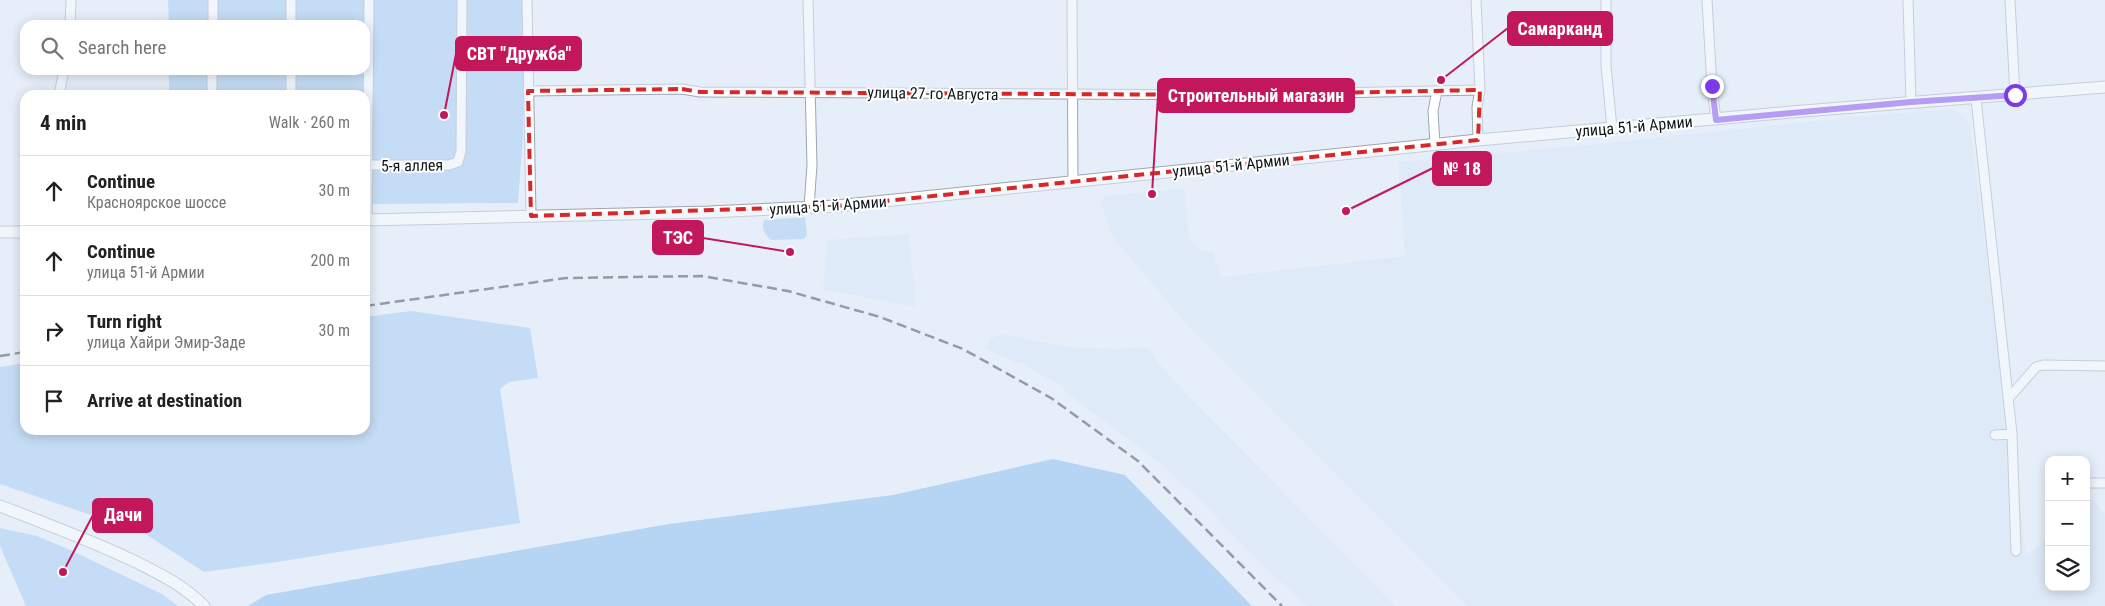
<!DOCTYPE html>
<html lang="en">
<head>
<meta charset="utf-8">
<style>
  :root { --surface:#fff; --page:#f2f2f2; --text:#202124; --muted:#757577; --line:#e0e0e0 }
  body { margin:0; font-family:"Roboto Condensed",sans-serif; background:var(--page); color:var(--text) }
  .controls { position:absolute; right:15px; bottom:15px; display:grid; overflow:hidden; border-radius:10px; box-shadow:0 2px 12px #0003 }
  .controls button { width:45px; height:45px; display:grid; place-items:center; padding:0; border:0; border-bottom:1px solid var(--line); background:var(--surface); color:var(--text); font:25px sans-serif }
  .stop { position:absolute; width:15px; height:15px; margin:-11px; border:4px solid #7c3aed; border-radius:50%; background:#fff }
  .stop.end { background:#7c3aed; border-color:#fff; box-shadow:0 1px 5px #0008 }
  .list { margin:0; padding:0; list-style:none }
  h2 { display:flex; justify-content:space-between; align-items:center; height:65px; margin:0; padding:0 20px; font-size:21px }
  h2 small { font-size:16px; font-weight:400; color:var(--muted) }
  .list li { display:grid; grid-template-columns:32px 1fr auto; gap:15px; align-items:center; box-sizing:border-box; height:70px; padding:0 20px; border-top:1px solid var(--line) }
  .list b { display:block; font-size:19px; white-space:nowrap }
  .list p { margin:0; font-size:16px; white-space:nowrap; color:var(--muted) }
  .list em { font-size:16px; font-style:normal; color:var(--muted) }
  .icon { flex:none; width:28px; height:28px; fill:none; stroke:currentColor; stroke-width:2; stroke-linecap:round; stroke-linejoin:round }
  .map { position:relative; flex:none; width:2105px; height:606px; overflow:hidden }
  .search { position:absolute; background:var(--surface); box-shadow:0 2px 12px #0003; left:20px; top:20px; width:350px; height:55px; display:flex; align-items:center; gap:12px; box-sizing:border-box; padding:0 18px; border-radius:15px; color:var(--muted); font-size:19px }
  .panel { position:absolute; background:var(--surface); box-shadow:0 2px 12px #0003; left:20px; top:90px; width:350px; height:345px; border-radius:15px }
  .map>svg:first-child { display:block }
  .built { fill:#d7e5f5 }
  .green { fill:#9cc5f0 }
  .forest { fill:#7db5ee }
  .lines { fill:none; stroke-linecap:round; stroke-linejoin:round }
  .minor-casing { stroke:#9ea6af; stroke-width:11 }
  .major-casing { stroke:#9ea6af; stroke-width:13 }
  .minor { stroke:#fff; stroke-width:9 }
  .major { stroke:#fff; stroke-width:11 }
  .rail { stroke:#31353a; stroke-width:2.5; stroke-dasharray:10 5; stroke-linecap:butt }
  .route { stroke:#7c3aed; stroke-width:6 }
  .marked { fill:none; stroke:#d62828; stroke-width:4; stroke-dasharray:10 6; stroke-linejoin:round }
  .labels { text-anchor:middle; stroke-width:4; stroke-linejoin:round; paint-order:stroke }
  .street-label { font-size:16px; fill:#13161a; stroke:#fff }
  .leader { fill:none; stroke:#c2185b; stroke-width:2 }
  .callout-dot { fill:#c2185b; stroke:#fff; stroke-width:2 }
  .callout { fill:#c2185b; stroke:#c2185b; stroke-width:2 }
  .callout-label { font-size:18px; text-anchor:middle; font-weight:bold; fill:#fff }
</style>
</head>
<body>
<div class="map">
<svg width="2105" height="606" viewBox="0 0 2105 606">
  <rect width="100%" height="100%" fill="#e6eff9"/>
  <!-- built -->
  <path class="built" d="M1955 109 1970 124 2003 388 2026 555 2049 537V587H2086V504L2092 499 2105 513V606H1467L1188 326 1112 236 1101 203 1105 196 1184 189 1189 239 1199 249 1213 252 1221 277 1405 256 1398 162 1588 145 1863 116Z
    M909 234 916 307 823 289 827 240Z
    M1000 334 1068 347 1119 349 1143 347 1150 350 1161 366 1179 386 1395 606H1306L1244 547 1204 504 1160 463 1064 391 1063 387 1019 362 1016 363 986 349 990 339Z"/>
  <!-- green -->
  <path class="green" d="M168 0H524L523 135 518 203 365 204V95H169V70H365V25H169Z
    M805 217 807 235 804 239 771 240C765 235 761 228 764 220Z
    M411 311 530 328 538 378 509 382 500 389 520 523 277 562 204 572 144 533 0 484V367L25 363V430H365V317Z
    M0 528 37 536 68 549 162 594 178 606H26L0 546Z"/>
  <!-- forest -->
  <path class="forest" d="M1053 459 1125 475 1252 606H248L266 595 669 524 893 495Z"/>
  <g class="lines">
    <!-- minor casing -->
    <g class="minor-casing">
      <path id="minor" d="M527 0 531 216
        M808 0 812 165 809 207
        M1072 0 1073 181
        M1476 0 1480 90 1477 107 1478 140
        M1606 0V66L1612 128
        M1707 0 1712 88 1716 120
        M1908 0 1911 102
        M2010 0 2015 95
        M70 25 71 0
        M213 25V0
        M291 25V0
        M528 91 682 89 700 92 1228 95 1480 90
        M59 95 64 70
        M212 95V70
        M291 95V70
        M1976 99 2012 434 1995 435
        M1435 145 1433 111 1437 91
        M365 165H449L458 162 461 151 462 0
        M367 220 369 0
        M2008 399 2036 367 2043 365 2105 366
        M2012 434 2016 551
        M2088 483H2105"/>
    </g>
    <!-- major casing -->
    <g class="major-casing">
      <path id="major" d="M365 220 709 212 836 206 1478 140 1791 112 2105 87
        M0 232H25
        M0 506C45 523 90 540 134 561 160 574 183 585 204 606"/>
    </g>
    <!-- minor -->
    <use href="#minor" class="minor"/>
    <!-- major -->
    <use href="#major" class="major"/>
    <!-- rail -->
    <path class="rail" d="M365 306 566 278 702 276 788 291 880 317 963 349 1051 398 1138 461 1282 606
      M0 356 25 352"/>
  </g>
  <g class="lines">
    <!-- route -->
    <path class="route" d="M1712 86 1716 120 1911 102 2015 95"/>
  </g>
  <!-- marked area -->
  <path d="M0 0H2105V606H0ZM682 89 700 92 1228 95 1480 90 1478 140 836 206 531 216 528 91Z" fill="#e6eff9" fill-opacity=".55" fill-rule="evenodd"/>
  <path class="marked" d="M682 89 700 92 1228 95 1480 90 1478 140 836 206 531 216 528 91Z"/>
  <g class="labels">
    <!-- street labels -->
    <g class="street-label">
      <text transform="translate(933 93) rotate(1)" y="6">улица 27-го Августа</text>
      <text transform="translate(1634 126) rotate(-5)" y="6">улица 51-й Армии</text>
      <text transform="translate(412 165) rotate(-1)" y="6">5-я аллея</text>
      <text transform="translate(1231 165) rotate(-6)" y="6">улица 51-й Армии</text>
      <text transform="translate(828 205) rotate(-4)" y="6">улица 51-й Армии</text>
    </g>
  </g>
  <!-- callouts -->
  <path class="leader" d="M1441 80L1508 28M444 115L456 54M1152 194L1158 95M1346 211L1433 168M790 252L703 238M63 572L93 515"/>
  <g class="callout-dot">
    <circle cx="1441" cy="80" r="5"/>
    <circle cx="444" cy="115" r="5"/>
    <circle cx="1152" cy="194" r="5"/>
    <circle cx="1346" cy="211" r="5"/>
    <circle cx="790" cy="252" r="5"/>
    <circle cx="63" cy="572" r="5"/>
  </g>
  <g class="callout">
    <rect x="1508" y="12" width="104" height="33" rx="5"/>
    <rect x="456" y="37" width="125" height="33" rx="5"/>
    <rect x="1158" y="79" width="196" height="33" rx="5"/>
    <rect x="1433" y="152" width="58" height="33" rx="5"/>
    <rect x="653" y="221" width="50" height="33" rx="5"/>
    <rect x="93" y="499" width="59" height="33" rx="5"/>
  </g>
  <g class="callout-label">
    <text x="1560" y="35">Самарканд</text>
    <text x="519" y="60">СВТ "Дружба"</text>
    <text x="1256" y="102">Строительный магазин</text>
    <text x="1462" y="175">№ 18</text>
    <text x="678" y="244">ТЭС</text>
    <text x="123" y="521">Дачи</text>
  </g>
</svg>
<div class="controls">
<button>+</button>
<button>−</button>
<button><svg class="icon" aria-label="layers" viewBox="0 0 24 24"><path d="M12 4l9 5-9 5-9-5zM3 14l9 5 9-5"/></svg></button>
</div>
<div class="stop" style="left:2015px;top:95px"></div>
<div class="stop end" style="left:1712px;top:86px"></div>
<div class="search"><svg class="icon" aria-label="search" viewBox="0 0 24 24"><circle cx="10" cy="10" r="6"/><path d="M15 15l6 6"/></svg>Search here</div>
<section class="panel">
<h2>4 min<small>Walk · 260 m</small></h2>
<ul class="list">
<li><svg class="icon" aria-label="ahead" viewBox="0 0 24 24"><path d="M12 20V5M6 11l6-6 6 6"/></svg><div><b>Continue</b><p>Красноярское шоссе</p></div><em>30 m</em></li>
<li><svg class="icon" aria-label="ahead" viewBox="0 0 24 24"><path d="M12 20V5M6 11l6-6 6 6"/></svg><div><b>Continue</b><p>улица 51-й Армии</p></div><em>200 m</em></li>
<li><svg class="icon" aria-label="right" viewBox="0 0 24 24"><path d="M7 20v-9h11M14 6l5 5-5 5"/></svg><div><b>Turn right</b><p>улица Хайри Эмир-Заде</p></div><em>30 m</em></li>
<li><svg class="icon" aria-label="arrive" viewBox="0 0 24 24"><path d="M6 21V4h12l-3 4 3 4H6"/></svg><div><b>Arrive at destination</b></div></li>
</ul>
</section>
</div>
</body>
</html>
